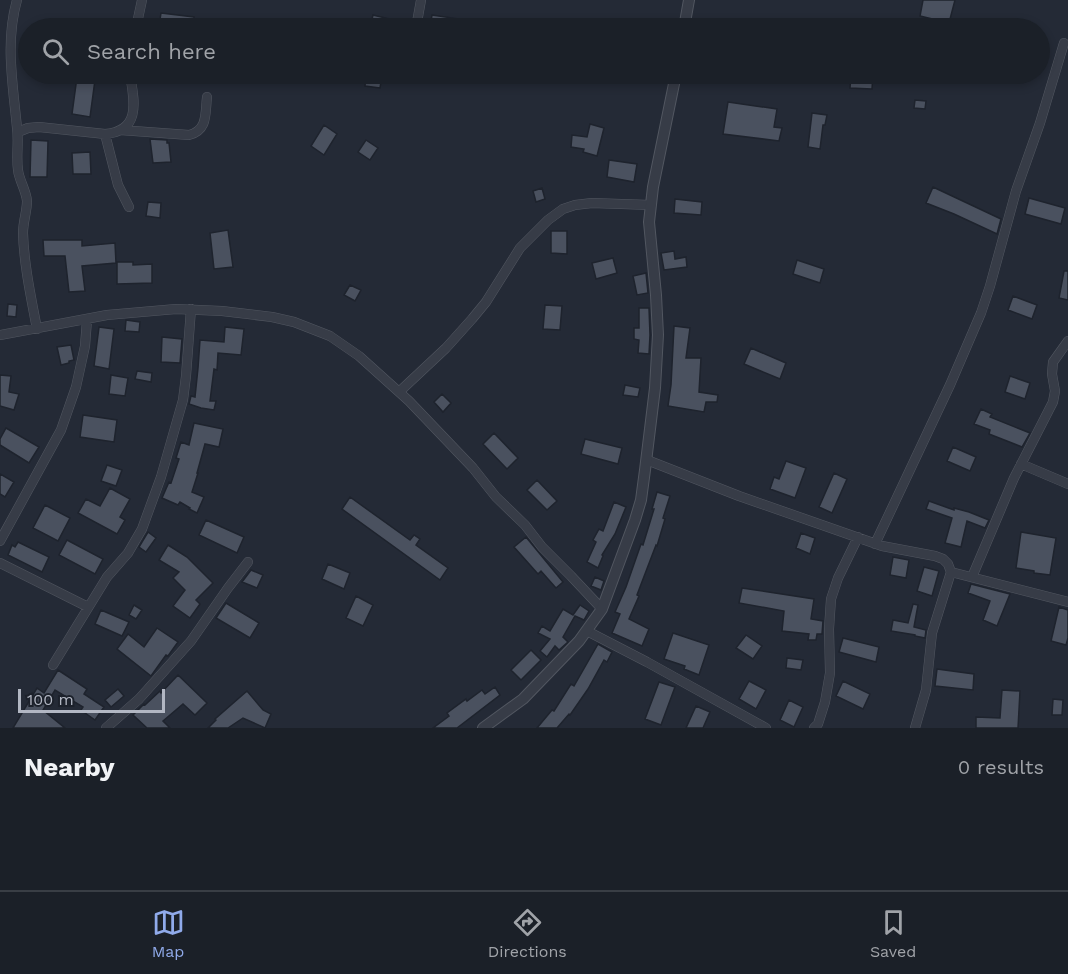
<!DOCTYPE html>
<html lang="en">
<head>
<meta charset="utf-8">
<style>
  :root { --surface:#1b2028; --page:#282d34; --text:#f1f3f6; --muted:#a0a3a8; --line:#393e45; --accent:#90aaea }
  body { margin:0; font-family:"Work Sans",sans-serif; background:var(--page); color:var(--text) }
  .scale { position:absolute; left:18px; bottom:15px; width:147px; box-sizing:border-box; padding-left:6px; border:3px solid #b2b7c3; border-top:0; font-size:16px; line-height:21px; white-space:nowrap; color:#b2b7c3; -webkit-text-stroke:4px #1c212b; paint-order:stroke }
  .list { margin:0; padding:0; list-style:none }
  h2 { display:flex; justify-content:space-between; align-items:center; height:78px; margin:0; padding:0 24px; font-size:26px }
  h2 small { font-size:20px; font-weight:400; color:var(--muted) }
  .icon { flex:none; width:33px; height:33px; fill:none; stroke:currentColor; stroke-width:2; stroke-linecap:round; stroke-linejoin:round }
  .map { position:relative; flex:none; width:1068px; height:728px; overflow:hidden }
  .search { position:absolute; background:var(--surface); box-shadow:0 3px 9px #0003; left:18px; right:18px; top:18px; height:66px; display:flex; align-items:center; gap:15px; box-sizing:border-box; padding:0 21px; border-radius:33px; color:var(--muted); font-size:22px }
  .sheet { height:162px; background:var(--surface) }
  nav { display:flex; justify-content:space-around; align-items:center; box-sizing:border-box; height:84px; border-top:2px solid var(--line); background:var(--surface); font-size:16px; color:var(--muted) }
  nav a { display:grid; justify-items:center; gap:3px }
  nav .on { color:var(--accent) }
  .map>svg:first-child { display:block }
  .building { fill:#4a515f; stroke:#1e232d; stroke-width:1.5 }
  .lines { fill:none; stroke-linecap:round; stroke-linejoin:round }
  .minor-casing { stroke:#525761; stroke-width:10 }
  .tertiary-casing { stroke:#525761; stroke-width:12 }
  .minor { stroke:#373c47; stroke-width:9 }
  .tertiary { stroke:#373c47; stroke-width:10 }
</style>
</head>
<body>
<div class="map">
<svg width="1068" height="728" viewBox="0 0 1068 728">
  <rect width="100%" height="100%" fill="#242a36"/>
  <!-- building -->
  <path class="building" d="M923 0H955L949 23 920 16Z
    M161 13 194 17 193 28 159 26Z
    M373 15 410 24 409 28H370Z
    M432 15 459 19 457 28H430Z
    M366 74 382 75 380 88 365 86Z
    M851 74H873L872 89 850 88Z
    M77 77 95 80 90 117 72 114Z
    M915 100 926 101 925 109 914 108Z
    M728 102 777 109 774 127 782 128 779 141 723 134Z
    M812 113 827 115 825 125H823L820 149 808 147Z
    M590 124 604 128 597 156 583 152 584 149 571 147 572 135 587 137Z
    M324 125 337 134 324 155 311 146Z
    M150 139 167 140V143H169L171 162 153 163Z
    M31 140 48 141 47 177H30Z
    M366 140 378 148 370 160 358 152Z
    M90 152 91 174H73L72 153Z
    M609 160 637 164 634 182 607 177Z
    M933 187 1001 219 997 234 954 214 926 203Z
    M542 188 545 199 536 202 533 191Z
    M1029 198 1065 208 1061 224 1025 214Z
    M675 199 702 202 701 215 674 213Z
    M148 202 161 203 160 218 146 216Z
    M228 230 233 267 214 269 210 233Z
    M551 231H567V254L551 253Z
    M43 240H82V246L115 243 116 263 82 266 85 291 69 292 65 256H44Z
    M674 251 675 259 686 257 687 267 664 270 661 253Z
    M613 258 617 273 596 279 592 263Z
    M797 260 824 269 820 283 793 274Z
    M117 262H133V265L152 264V283L117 284Z
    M1064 271H1068V300L1059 298Z
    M646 273 648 293 637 295 633 276Z
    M350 285 361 290 355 301 344 295Z
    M1013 296 1037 305 1032 319 1008 310Z
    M8 304 17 305 16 317 7 316Z
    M545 305 562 306 560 330 543 329Z
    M639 308H649L650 335 649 354 638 353 639 340 634 339V328H639Z
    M126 320 140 322 139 332 125 331Z
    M674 326 690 328 686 358H701L699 392 718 395 717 402H706L704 412 668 406 671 385Z
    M99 327 114 329 109 369 94 366Z
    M225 327 244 329 241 355 218 353 217 370 214 369 210 401H216L214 410 201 408 189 404 191 396 195 397 198 368 200 340 224 342Z
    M162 337 182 339 180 363 161 362Z
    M71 345 74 360 69 361V363L61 365 57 347Z
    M751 348 786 363 780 379 744 364Z
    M137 371 152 373 151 382 135 379Z
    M0 375 11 376 9 392 19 394 14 410 0 406Z
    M111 375 128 378 125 396 109 394Z
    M1010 376 1030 383 1025 399 1005 392Z
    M625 385 640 388 638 397 623 395Z
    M442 394 451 403 443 412 434 402Z
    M981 409 992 414 990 417 1030 433 1022 447 989 434 990 430 974 424Z
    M83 415 117 420 114 442 80 437Z
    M194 423 223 429 219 447 205 444 197 473H198L192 492 204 497 197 513 189 509 190 508 180 502 178 505 162 498 169 482 171 483 179 459 176 458 181 442 189 445Z
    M6 428 39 447 29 463 0 445V439Z
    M494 433 518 458 507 469 483 444Z
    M585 439 622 448 618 464 581 454Z
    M953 447 976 457 970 471 947 461Z
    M786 461 806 468 795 498 770 489 774 477 779 479Z
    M107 465 122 470 116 486 101 481Z
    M834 473 847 479 832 513 819 507Z
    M0 474 14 482 5 497 0 494Z
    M537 480 557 501 547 510 527 490Z
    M110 488 130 499 120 517 125 520 117 534 78 513 86 499 100 506Z
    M657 492 670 496 663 518 665 519 657 546 656 545 637 595 639 596 629 619 649 629 642 646 612 633 620 614 615 612 626 587 641 544 643 545 654 509H652Z
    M350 497 410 540 414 535 420 539 416 545 448 568 440 580 342 509Z
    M929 501 954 510V508L969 512 989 520 985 528 967 521 961 547 945 543 952 518 926 509Z
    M614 502 626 507 615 534 602 555 603 556 598 568 587 562 596 542 593 540 599 529 603 531Z
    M45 505 70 518 58 541 33 528Z
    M206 520 244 537 237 553 199 535Z
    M148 532 156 538 146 552 139 547Z
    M1021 532 1056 538 1050 575 1034 573V571L1016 568Z
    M801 533 815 538 810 554 796 548Z
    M526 537 563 582 556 588 541 571 538 574 514 547Z
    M67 540 103 559 95 574 59 555Z
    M18 542 49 557 42 572 8 555 12 545 15 547Z
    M168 545 187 557 213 583 196 600 200 604 190 618 173 606 185 590 173 578 179 572 159 560Z
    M893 557 909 560 906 578 890 575Z
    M328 564 350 573 344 589 322 579Z
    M924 567 939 571 932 596 917 591Z
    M251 570 263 575 257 588 242 582Z
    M595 577 604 581 601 590 591 586Z
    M971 584 1010 594 997 626 983 620 990 601 968 593Z
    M742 588 814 599 811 619 823 621 822 634H817L816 640H808L809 634 782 631 784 611 739 603Z
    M356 596 373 605 363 626 346 618Z
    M226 603 259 623 250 638 216 618Z
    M913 604 918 605 914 627 926 630 925 638 915 636V635L891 631 893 620 908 623Z
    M134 605 142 610 136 619 129 615Z
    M580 605 589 611 584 620 575 616 563 637 568 642 559 650 555 646 547 657 540 651 550 639 538 633 542 626 550 631 563 609 573 615Z
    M1059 607 1068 610V638L1066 645 1051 641Z
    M101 610 129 622 122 636 95 624Z
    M157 628 178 642 168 656 166 655 151 676 117 649 128 634 144 647Z
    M673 633 709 645 699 675 684 669 685 666 664 659Z
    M746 635 762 646 753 659 736 648Z
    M843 638 879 647 876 662 839 652Z
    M598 644 612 652 607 662 604 660 588 689 570 715 569 714 557 728H537L552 710 554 711 571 684 574 686Z
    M531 650 541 660 521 680 511 670Z
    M787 658 803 660 801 670 786 668Z
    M937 669 974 674 973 690 935 686Z
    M58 670 87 689 84 694 104 707 95 720 81 710 83 707 55 690 43 710 65 728H13L37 688 44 693Z
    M178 675 207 703 195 715 183 704 163 721 170 728H147L133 715 144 704 145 705 160 691 161 693Z
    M749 681 766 690 756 709 739 699Z
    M843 681 870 694 863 709 836 696Z
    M659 682 675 687 661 725 645 719Z
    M495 687 500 695 457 728H433L449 716 447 713 466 699 467 701 482 690 485 694Z
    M118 689 124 696 111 707 105 700Z
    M1002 690 1020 691 1018 728H976V717L1000 718Z
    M247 691 263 710 271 714 265 728 243 718 228 728H208L216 720 215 719Z
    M1053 699 1063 700 1062 715H1052Z
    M789 700 803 707 794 727 780 720Z
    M696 706 710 712 703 728H686Z"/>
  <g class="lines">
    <!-- minor casing -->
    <g class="minor-casing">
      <path id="minor" d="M17 0C5 42 13 85 17 128 19 142 16 156 18 170 19 180 26 190 27 201 27 211 23 222 23 233 24 265 31 297 37 329
        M136 28 142 0
        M416 28 421 0
        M120 130 189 135C208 130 205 114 207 97
        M18 132 28 128 39 127 105 134C142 131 134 100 130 74
        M105 134 118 185 129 207
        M0 335 107 315 176 309 222 311 272 317 294 322 330 336 359 356 409 401 473 468 496 497 525 525 542 547 571 576 602 609
        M399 392 446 348 472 319 486 302 520 248 548 220 563 209 575 205 592 203 651 205
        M647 460 739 496 882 546 935 556 943 559 948 564 951 572 932 633 926 690 915 728
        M1021 464 1068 484
        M0 541 61 430 76 387 85 346 87 320
        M875 544 950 385 981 313 990 286 1016 191 1040 123 1064 43
        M0 563 88 607
        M951 572 1068 602
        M972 577 1014 478 1053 402 1055 391 1052 374 1053 362 1068 341
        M587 631 647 662 766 728
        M53 665 107 577 128 553 142 529 161 477 183 400 186 376 191 309
        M106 728 139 699 191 641 228 588 248 562
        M814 728 818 724 825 702 830 673 829 629 831 599 838 578 858 537"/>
    </g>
    <!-- tertiary casing -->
    <g class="tertiary-casing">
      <path id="tertiary" d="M684 28 689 0
        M483 728 523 699 579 641 602 609 635 520 641 500 645 470 655 388 658 335 656 295 649 222 653 187 676 74"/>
    </g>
    <!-- minor -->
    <use href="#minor" class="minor"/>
    <!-- tertiary -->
    <use href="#tertiary" class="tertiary"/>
  </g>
</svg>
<div class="scale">100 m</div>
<div class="search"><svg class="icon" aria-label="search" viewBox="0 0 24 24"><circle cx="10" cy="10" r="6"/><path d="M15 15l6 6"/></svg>Search here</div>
</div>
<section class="sheet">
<h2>Nearby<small>0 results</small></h2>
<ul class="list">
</ul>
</section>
<nav>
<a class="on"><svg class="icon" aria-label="map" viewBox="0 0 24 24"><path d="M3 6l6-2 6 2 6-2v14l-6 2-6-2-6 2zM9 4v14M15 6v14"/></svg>Map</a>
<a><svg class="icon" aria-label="directions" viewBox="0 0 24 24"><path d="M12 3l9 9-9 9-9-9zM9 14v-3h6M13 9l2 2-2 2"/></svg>Directions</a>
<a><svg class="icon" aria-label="saved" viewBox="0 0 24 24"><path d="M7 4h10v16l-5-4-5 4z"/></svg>Saved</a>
</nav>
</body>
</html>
